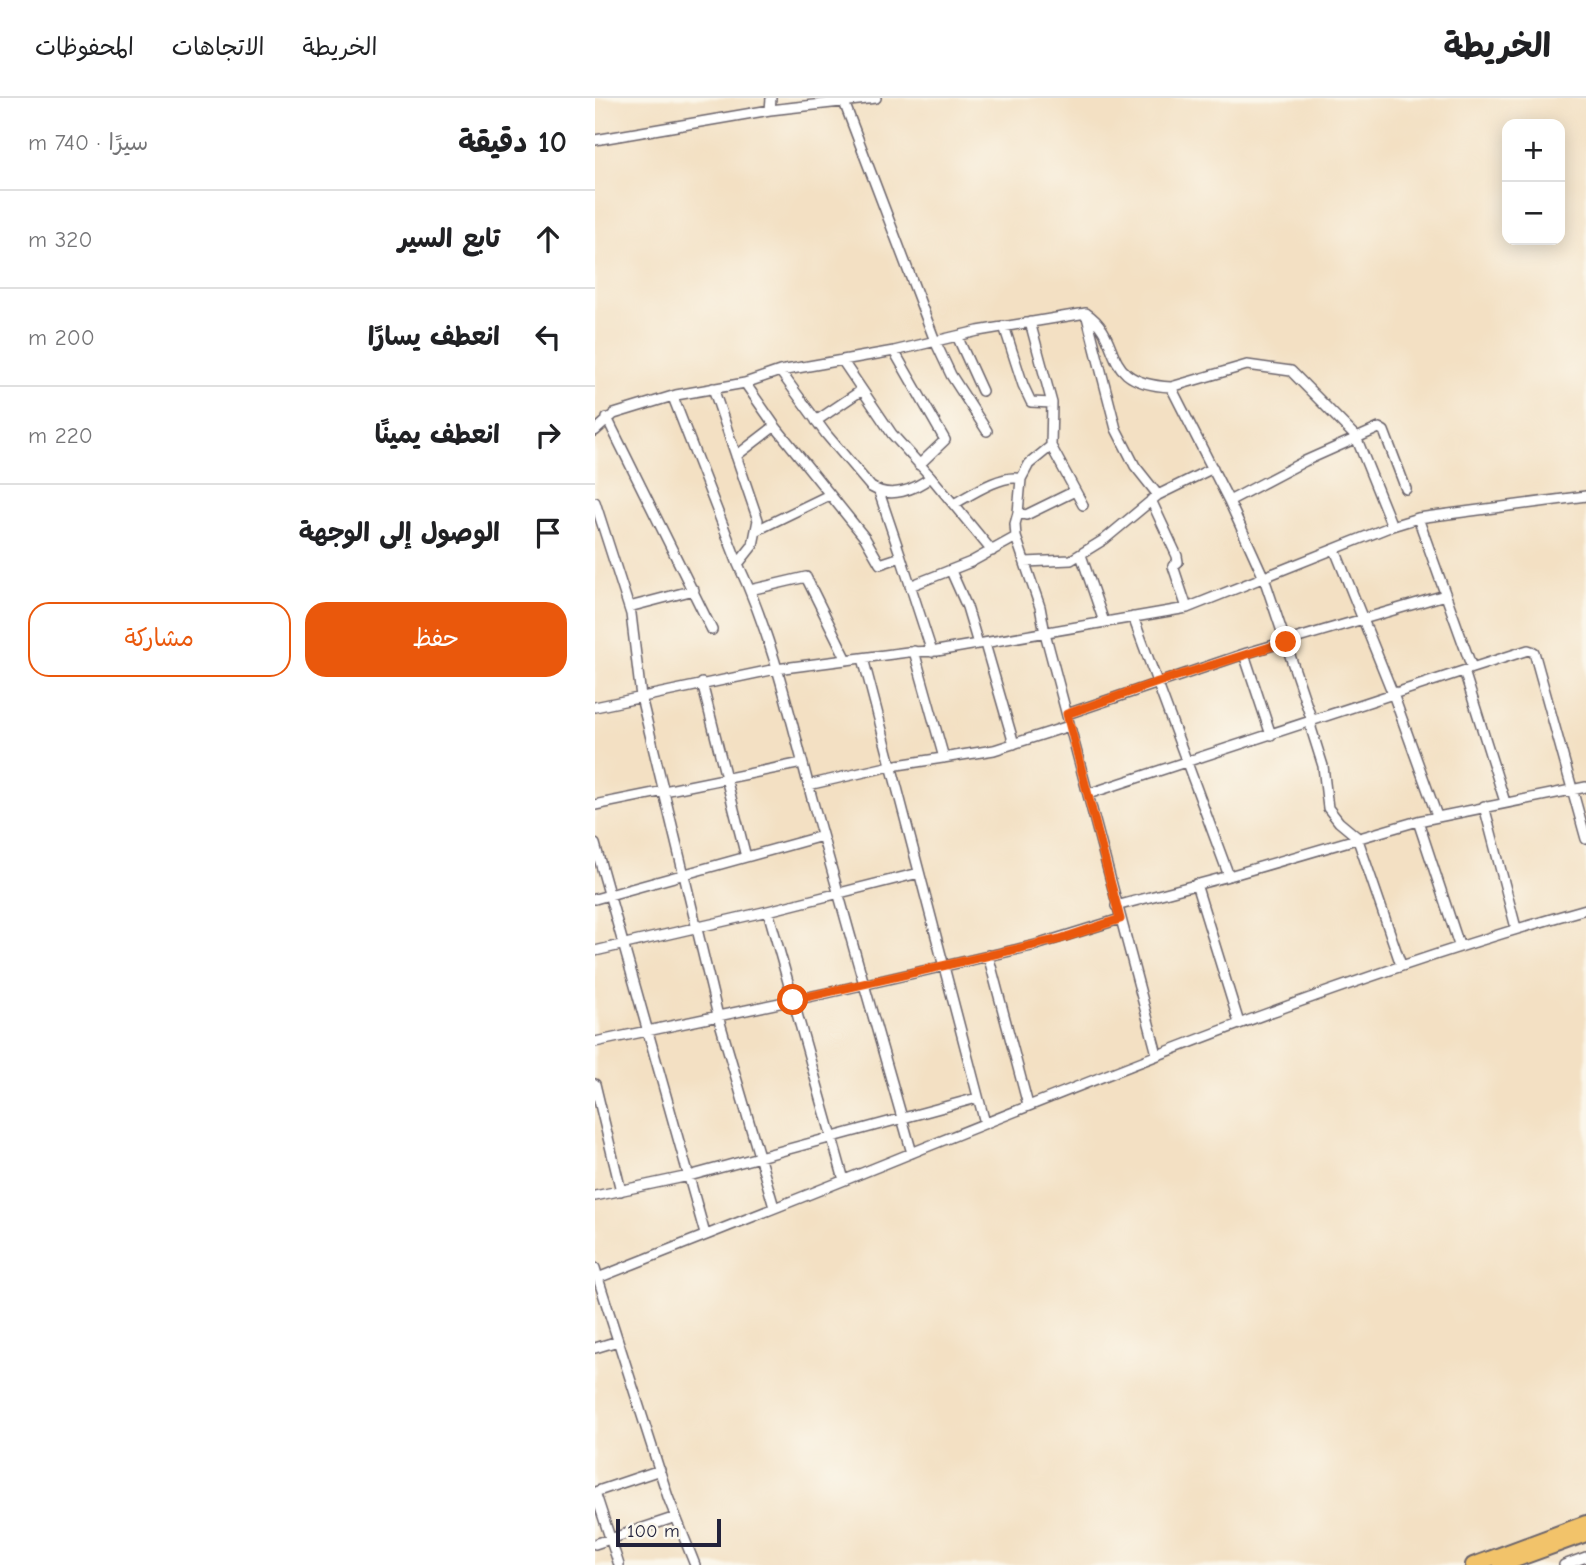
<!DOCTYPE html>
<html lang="ar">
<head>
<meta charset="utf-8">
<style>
  :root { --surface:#fff; --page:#f2f2f2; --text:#202124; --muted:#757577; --line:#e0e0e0; --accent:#ea580c }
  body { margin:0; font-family:"Comic Neue","Playpen Sans Arabic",sans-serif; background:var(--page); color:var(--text); direction:rtl }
  .controls { position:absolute; right:21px; top:21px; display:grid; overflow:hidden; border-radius:14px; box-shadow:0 4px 18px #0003 }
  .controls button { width:63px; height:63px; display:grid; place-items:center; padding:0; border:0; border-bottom:2px solid var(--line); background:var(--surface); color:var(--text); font:35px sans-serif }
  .scale { position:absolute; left:21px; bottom:18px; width:105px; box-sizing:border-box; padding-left:7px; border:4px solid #22223b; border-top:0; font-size:19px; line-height:24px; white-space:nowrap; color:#22223b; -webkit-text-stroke:5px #fbf7ec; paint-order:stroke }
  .stop { position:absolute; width:21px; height:21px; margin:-16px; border:5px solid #ea580c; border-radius:50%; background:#fff }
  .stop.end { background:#ea580c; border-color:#fff; box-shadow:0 2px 7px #0008 }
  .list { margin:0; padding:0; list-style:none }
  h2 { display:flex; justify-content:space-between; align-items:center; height:91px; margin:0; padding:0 28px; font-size:30px }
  h2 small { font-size:23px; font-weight:400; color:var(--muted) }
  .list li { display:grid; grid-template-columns:46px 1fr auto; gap:21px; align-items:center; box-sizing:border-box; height:98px; padding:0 28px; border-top:2px solid var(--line) }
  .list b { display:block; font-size:26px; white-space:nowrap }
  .list em { font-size:23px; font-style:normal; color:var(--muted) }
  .actions { display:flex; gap:14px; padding:21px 28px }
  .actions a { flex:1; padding:16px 0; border:2px solid var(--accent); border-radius:21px; text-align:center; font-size:24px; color:var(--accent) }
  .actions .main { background:var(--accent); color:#fff }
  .icon { flex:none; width:38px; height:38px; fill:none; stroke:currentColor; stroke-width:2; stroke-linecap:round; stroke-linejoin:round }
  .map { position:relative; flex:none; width:991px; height:1467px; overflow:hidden; direction:ltr }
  header { display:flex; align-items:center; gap:42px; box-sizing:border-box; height:98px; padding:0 35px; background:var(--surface); border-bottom:2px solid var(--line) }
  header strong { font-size:33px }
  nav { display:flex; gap:38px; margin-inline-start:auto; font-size:24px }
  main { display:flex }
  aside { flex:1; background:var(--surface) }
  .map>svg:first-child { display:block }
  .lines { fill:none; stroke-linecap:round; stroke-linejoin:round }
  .minor-casing { stroke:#6b646b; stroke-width:12 }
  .trunk-casing { stroke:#6b646b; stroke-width:18 }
  .minor { stroke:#fff; stroke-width:9 }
  .trunk { stroke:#f2c36a; stroke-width:14 }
  .route { stroke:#ea580c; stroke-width:9 }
</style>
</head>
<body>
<header>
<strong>الخريطة</strong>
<nav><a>الخريطة</a><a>الاتجاهات</a><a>المحفوظات</a></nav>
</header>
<main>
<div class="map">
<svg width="991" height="1467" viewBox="0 0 991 1467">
  <rect width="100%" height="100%" fill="#fbf7ec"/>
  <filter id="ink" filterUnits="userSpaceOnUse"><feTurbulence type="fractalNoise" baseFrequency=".0143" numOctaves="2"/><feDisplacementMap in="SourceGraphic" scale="14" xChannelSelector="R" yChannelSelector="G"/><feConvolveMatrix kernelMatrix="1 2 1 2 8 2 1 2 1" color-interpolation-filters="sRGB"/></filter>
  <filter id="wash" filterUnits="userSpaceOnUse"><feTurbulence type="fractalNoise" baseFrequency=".00686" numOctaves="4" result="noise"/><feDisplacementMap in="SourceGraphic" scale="28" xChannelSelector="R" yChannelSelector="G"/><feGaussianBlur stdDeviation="1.57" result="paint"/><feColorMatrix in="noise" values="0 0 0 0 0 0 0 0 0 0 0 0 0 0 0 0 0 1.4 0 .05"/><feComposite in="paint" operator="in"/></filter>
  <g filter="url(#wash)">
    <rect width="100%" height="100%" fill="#f3e0c3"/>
  </g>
  <g filter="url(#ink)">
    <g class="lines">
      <!-- minor casing -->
      <g class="minor-casing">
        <path id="minor" d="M249 4 340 243 356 277 392 333
          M175 12 176 0
          M0 42 175 12 281 0
          M491 215 521 331 540 368 563 397
          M435 224 457 305 456 348 434 366 426 381 423 415 420 426 421 439 445 509 450 535 562 956
          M409 228 428 287 436 304 457 305
          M362 238 387 293
          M299 253 350 342 324 367
          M185 273 231 336 276 389C296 401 319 392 336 379L297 336 247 262
          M150 285 180 328 270 440 285 466 306 459 337 554
          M576 289 652 267 696 273 761 339 797 428
          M118 290 163 422 158 447 143 466
          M78 299 143 466C179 542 197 627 219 708 251 824 284 939 317 1055
          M12 320 117 532
          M221 323 267 292
          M0 333 19 316 81 297 150 285 185 273 299 253 383 233 491 215C531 242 501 285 576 289L634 403 669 480 717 623 716 630 728 668 733 710 744 724 762 739 806 867
          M456 348 488 407
          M141 358 180 328
          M336 379 397 453
          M284 394 306 459
          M556 402 582 458 583 464 578 468 592 510
          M634 403 710 363 784 330 789 333 811 391
          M0 404 36 516 46 599 123 918 179 1109
          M359 406C375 397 408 375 426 381
          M423 415 431 417 480 393
          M162 432 234 397
          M740 452 798 596 842 718
          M486 457 509 524
          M430 464 476 462 510 441 563 397 618 370
          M356 473 372 509 383 546
          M315 488 376 464 421 439
          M155 492 211 479 252 562
          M34 509 99 492
          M390 546 419 646
          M319 553 349 660
          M649 556 676 637
          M268 560 390 1025
          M877 570 933 552 939 554 991 741
          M869 573 910 704
          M107 585 151 759
          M0 609 181 571 313 554 342 553 592 510 797 428 823 420 991 398
          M472 616 652 555 850 497
          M213 687 296 668 399 652 474 628
          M493 696 877 570 823 420
          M0 707 207 665
          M889 708 921 830
          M823 723 864 847
          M0 746 110 1136
          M634 778 823 723 991 689
          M601 786 644 925
          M0 801 227 738
          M521 808 634 778 538 519
          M173 813 249 1082
          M0 853 173 813 324 775
          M393 857 433 1007
          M0 944 232 895 441 847 525 821
          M0 986 26 1093
          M0 1098 94 1078 382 1000
          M0 1170 3 1180C108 1138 214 1097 319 1054 540 965 761 875 991 811
          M3 1180 73 1399 100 1467
          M0 1250 23 1243
          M0 1394 24 1467
          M0 1394 65 1372
          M0 1446 81 1419
          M969 1467 991 1459"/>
      </g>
      <!-- trunk casing -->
      <g class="trunk-casing">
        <path id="trunk" d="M878 1467 991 1425
          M906 1467 991 1436"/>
      </g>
      <!-- minor -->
      <use href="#minor" class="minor"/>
      <!-- trunk -->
      <use href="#trunk" class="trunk"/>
    </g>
  </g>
  <g class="lines" filter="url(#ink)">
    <!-- route -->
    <path class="route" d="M198 902 465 841 525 821 472 616 563 584 691 544"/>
  </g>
</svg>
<div class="controls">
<button>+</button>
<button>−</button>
</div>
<div class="scale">100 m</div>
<div class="stop" style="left:198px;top:902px"></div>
<div class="stop end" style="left:691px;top:544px"></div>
</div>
<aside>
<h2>10 دقيقة<small>سيرًا · 740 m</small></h2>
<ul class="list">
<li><svg class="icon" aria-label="ahead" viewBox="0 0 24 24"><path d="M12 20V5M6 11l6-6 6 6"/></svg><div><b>تابع السير</b></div><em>320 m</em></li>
<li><svg class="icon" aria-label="left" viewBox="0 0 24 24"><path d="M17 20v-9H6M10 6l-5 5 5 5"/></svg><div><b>انعطف يسارًا</b></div><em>200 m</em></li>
<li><svg class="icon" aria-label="right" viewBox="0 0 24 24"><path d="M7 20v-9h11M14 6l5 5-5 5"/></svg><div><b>انعطف يمينًا</b></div><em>220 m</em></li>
<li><svg class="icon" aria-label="arrive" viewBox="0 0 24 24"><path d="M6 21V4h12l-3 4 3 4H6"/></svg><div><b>الوصول إلى الوجهة</b></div></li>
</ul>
<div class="actions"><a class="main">حفظ</a><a>مشاركة</a></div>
</aside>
</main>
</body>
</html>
